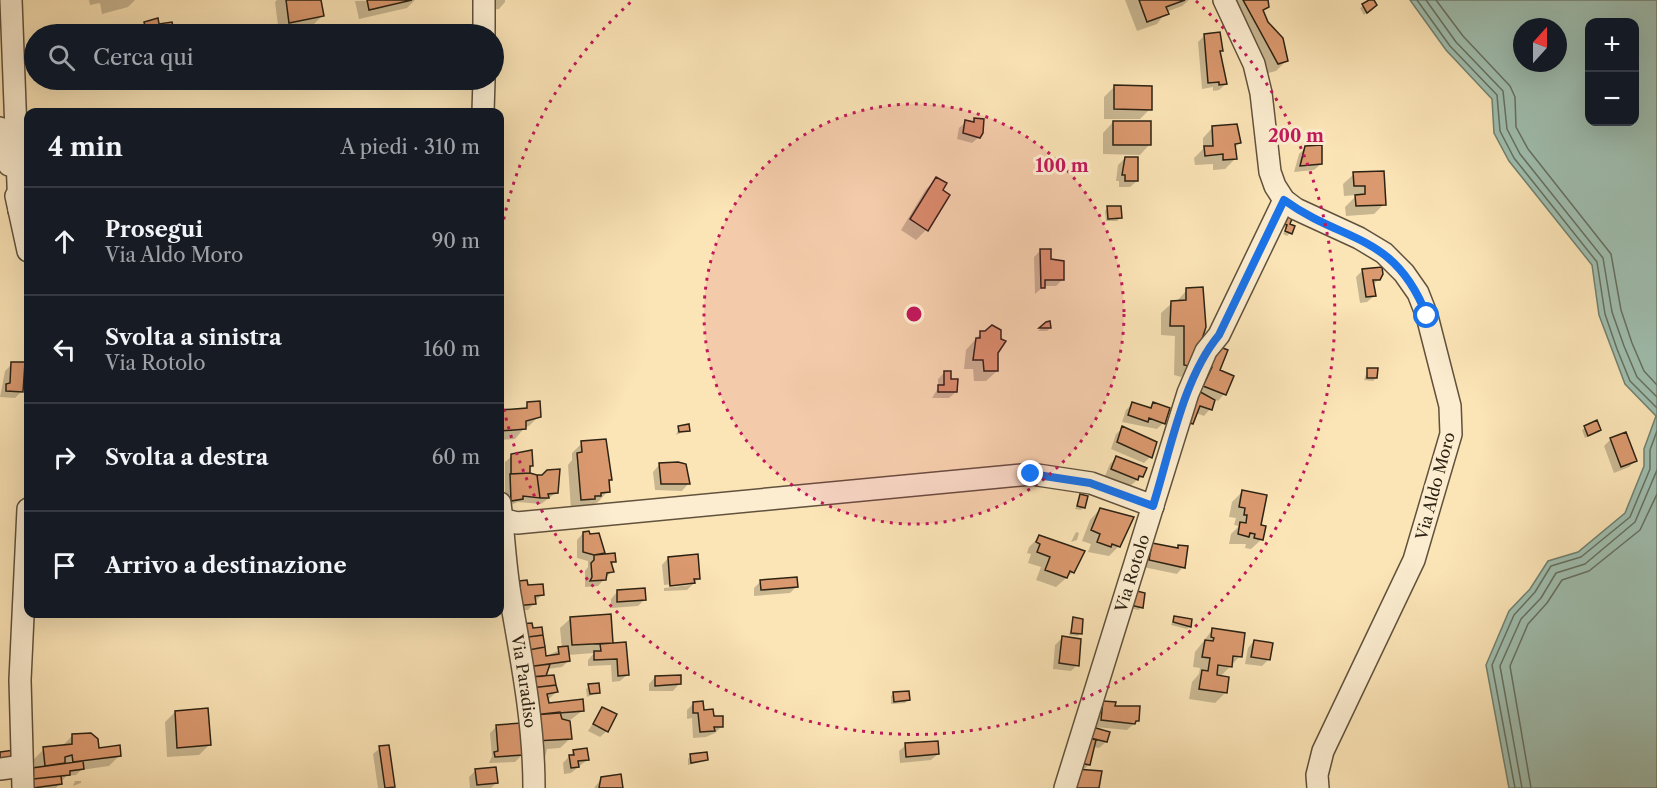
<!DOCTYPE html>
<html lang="it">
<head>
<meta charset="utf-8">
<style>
  :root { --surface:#171b24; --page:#20242c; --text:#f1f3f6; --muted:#9ea1a6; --line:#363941 }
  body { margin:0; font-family:"Libre Caslon Text",serif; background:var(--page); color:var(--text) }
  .controls { position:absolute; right:18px; top:18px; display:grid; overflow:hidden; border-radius:12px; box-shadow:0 6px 24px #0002 }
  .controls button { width:54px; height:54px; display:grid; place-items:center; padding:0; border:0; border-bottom:2px solid var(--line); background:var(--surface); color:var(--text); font:30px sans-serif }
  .compass { position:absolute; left:1513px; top:18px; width:54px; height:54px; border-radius:50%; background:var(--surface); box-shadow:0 6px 24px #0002; rotate:21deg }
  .stop { position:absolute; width:18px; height:18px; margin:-14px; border:4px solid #1a73e8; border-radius:50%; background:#fff }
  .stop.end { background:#1a73e8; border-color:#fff; box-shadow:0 2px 6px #0008 }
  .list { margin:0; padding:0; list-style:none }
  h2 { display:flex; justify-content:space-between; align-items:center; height:78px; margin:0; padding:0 24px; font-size:26px }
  h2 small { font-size:20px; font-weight:400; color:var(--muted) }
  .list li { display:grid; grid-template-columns:39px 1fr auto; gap:18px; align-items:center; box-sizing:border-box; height:108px; padding:0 24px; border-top:2px solid var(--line) }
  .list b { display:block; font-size:22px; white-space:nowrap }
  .list p { margin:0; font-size:20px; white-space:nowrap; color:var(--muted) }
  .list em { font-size:20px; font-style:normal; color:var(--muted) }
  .icon { flex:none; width:33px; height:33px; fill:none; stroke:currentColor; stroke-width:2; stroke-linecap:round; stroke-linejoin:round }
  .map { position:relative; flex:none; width:1657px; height:788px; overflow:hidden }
  .search { position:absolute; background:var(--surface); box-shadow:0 6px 24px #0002; left:24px; top:24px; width:480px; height:66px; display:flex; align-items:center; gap:15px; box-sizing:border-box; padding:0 21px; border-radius:33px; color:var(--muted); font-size:22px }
  .panel { position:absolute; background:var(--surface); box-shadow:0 6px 24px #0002; left:24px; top:108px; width:480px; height:510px; border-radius:12px }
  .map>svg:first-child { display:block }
  .water { fill:#9fbeaf; stroke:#718071; stroke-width:1.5; fill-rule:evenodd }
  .shadow { fill:#0003 }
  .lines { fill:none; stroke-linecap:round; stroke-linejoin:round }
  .shore { stroke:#667061; stroke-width:1.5 }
  .building { fill:#db996f; stroke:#2c2213; stroke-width:1.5 }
  .minor-casing { stroke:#60523c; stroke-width:24 }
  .minor { stroke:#fcedd0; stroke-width:21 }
  .route { stroke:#1a73e8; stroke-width:8 }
  .ring { fill:none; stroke:#c2185b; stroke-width:3; stroke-dasharray:3 6 }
  .labels { text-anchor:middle; stroke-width:6; stroke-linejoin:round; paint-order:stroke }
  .street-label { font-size:16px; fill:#2c2213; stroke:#fcedd0 }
  .centre { fill:#c2185b; stroke:#fcedd0; stroke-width:3 }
  .ring-label { font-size:18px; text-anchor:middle; font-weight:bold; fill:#c2185b; stroke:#fcedd0; stroke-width:6; stroke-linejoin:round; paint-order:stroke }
</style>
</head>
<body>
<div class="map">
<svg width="1657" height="788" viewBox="0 0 1657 788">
  <rect width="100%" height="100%" fill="#fbe4b6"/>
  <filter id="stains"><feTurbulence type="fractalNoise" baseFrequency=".00333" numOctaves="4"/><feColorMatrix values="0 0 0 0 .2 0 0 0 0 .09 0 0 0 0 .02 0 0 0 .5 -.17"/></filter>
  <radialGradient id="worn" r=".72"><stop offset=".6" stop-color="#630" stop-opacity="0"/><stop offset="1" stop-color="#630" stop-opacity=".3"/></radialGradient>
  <!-- water -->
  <path class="water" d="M1410 0H1657V788H1509L1486 665 1509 611 1530 589 1548 561 1578 552 1625 513 1644 466V449L1656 416 1625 384 1599 315 1592 265 1509 161 1494 133 1492 99 1446 50ZM1590 22H1634V122H1590ZM1522 27H1558V63H1522Z"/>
  <!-- shadow -->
  <path class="shadow" d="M89 0H135L128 7 102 14 100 3 90 5Z
    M277 0H319L322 16 312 26 279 33 275 2Z
    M415 0 407 8 359 19 355 1Z
    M483 0H505V2L499 9 483 11Z
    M1125 0H1189L1182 6 1166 12 1157 24 1137 31Z
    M1226 0H1267V7L1262 12 1286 61 1276 71 1268 73Z
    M1372 0 1375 5 1364 15 1360 8Z
    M145 23 171 24 173 34H140L138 30Z
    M1205 35 1221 51 1219 53 1226 84 1219 90 1213 91V87L1202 89 1198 42Z
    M1115 86 1150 109 1140 119H1104V97Z
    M975 119 979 137 972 143 957 139 959 128 966 122 971 123Z
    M1113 122 1150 144 1140 155 1103 154V133Z
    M1213 127 1240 143 1234 148 1235 159 1225 169 1213 170V164L1195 165 1194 158 1203 149V138Z
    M1306 147 1321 164 1314 170 1294 172 1299 154Z
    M1125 158 1137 181 1130 187H1119V181H1116L1118 165Z
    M1354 174 1384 204 1374 214 1346 216 1345 207 1357 195 1344 196 1343 184Z
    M937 179 926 230 916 240 901 230 926 189Z
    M1108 208 1120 218 1117 221H1106L1105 211Z
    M1291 217 1288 225 1290 233 1287 236 1283 234 1286 228 1277 225Z
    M1041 250 1063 279 1056 286H1044L1035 294 1034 257Z
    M1363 270 1379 279 1372 286 1374 296 1367 302 1360 303 1356 277Z
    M1187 290 1192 367 1181 377 1174 375 1175 336 1161 335V313L1172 303 1176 302Z
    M1047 324 1050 328 1047 331H1038Z
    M981 333 996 353 997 371 986 381H974L973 369H964L966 350Z
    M1205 361 1218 371 1224 394 1218 401 1214 399 1210 409 1204 416 1196 413 1192 423 1185 430Z
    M12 364 21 392 15 398 0 397 5 371Z
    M1368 369 1376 378 1373 381 1364 380Z
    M945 372 956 392 949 398H932L938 388V379Z
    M1133 403 1148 409 1153 404 1163 423 1157 429 1122 422 1126 410Z
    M528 404 539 416 529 426 525 427 515 439 500 440V412L522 410Z
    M1596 422 1600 430 1585 438 1582 430Z
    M679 427 688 430 676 435Z
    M1123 428 1140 434 1139 437 1150 457 1144 463 1111 449 1116 434Z
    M1611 439 1635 461 1629 467 1614 473 1604 446Z
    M582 443 610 480 608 482V491L598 502 583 509 571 510 568 465 572 460V453Z
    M512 456 532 465 529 474 533 477 558 471 557 492 541 504 518 502 505 507V462Z
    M1116 458 1142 476 1130 486 1105 476 1110 464Z
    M659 465 684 466 688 484 682 491 655 490 653 472Z
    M1243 491 1259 526 1262 539 1251 549 1245 548 1246 544H1229L1231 534 1239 526 1234 525 1236 518 1229 517 1232 502Z
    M1081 496 1084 507 1081 510 1075 509Z
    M1100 509 1119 546 1109 556 1088 552 1091 544 1082 541 1090 520Z
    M1076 532 1079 533 1077 540 1071 542Z
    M583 533 598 535 604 555 615 561 611 565 612 571 598 586 585 587V571L588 567V561L577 558V540Z
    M1039 537 1073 572 1056 587 1036 580 1041 567 1028 563 1031 554 1027 553 1029 547Z
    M1152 545 1176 549 1179 547 1183 567 1177 574 1143 567 1146 552Z
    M668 558 699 578 687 590 664 591V588L690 585 693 582 664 585 662 565Z
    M761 581 797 586 790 593 754 596V588Z
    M520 582 542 594 528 610 509 612 507 595Z
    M617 592 644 600 638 606 611 608V599Z
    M1131 595 1141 607 1139 610 1128 608Z
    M610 616 612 644 627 675 620 681 612 682 611 665 588 666V660L594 653 568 655 569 660 562 667 547 669 545 677 556 692 547 701 548 705 582 711 569 721 571 738 560 748 547 749 545 758H536L512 632 544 657 562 649 560 628 571 618Z
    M1174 618 1190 626 1187 629 1171 625Z
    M1074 619 1080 633 1078 636 1069 635Z
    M1213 629 1240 656 1220 677 1225 693 1215 703 1189 699 1192 682 1199 674 1200 668 1193 667 1195 652Z
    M1062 638 1077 665 1071 671 1053 669 1055 645Z
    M1254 641 1269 659 1262 666 1245 664 1248 648Z
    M655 677 679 684 673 691H649V684Z
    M589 686 599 692 587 697 586 689Z
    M894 693 908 700 905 703 891 704V696Z
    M1103 702 1113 707 1138 720 1127 730 1095 727 1097 709Z
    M693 704 722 726 715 733 706 737 693 738 692 718 687 719V710Z
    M602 709 607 731 600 737 588 731Z
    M175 712 209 745 199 755 167 757 165 722Z
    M497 726 522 755 515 762 489 763 492 756 490 733Z
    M1083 734 1106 742 1099 748 1093 747 1089 765 1082 771 1097 788H1067Z
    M72 736 98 750 119 756 109 766 81 770 76 775 66 776 56 788H27L35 769 34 759 44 749 61 747Z
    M906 745 938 754 931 760 900 763 899 751Z
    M380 748 393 787 392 788H378L373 754Z
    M574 751 587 760 571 773 564 774 563 763Z
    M691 756 707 760 688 765V759Z
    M476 770 496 783 491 788H470L469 777Z
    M602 778 621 788H594Z
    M75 781H81V783L73 786Z"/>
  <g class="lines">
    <!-- shore -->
    <path class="shore" d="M1417 0 1450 46 1497 95 1500 131 1514 158 1597 262 1605 314 1617 349 1630 381 1657 408
      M1426 0 1456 42 1503 91 1507 129 1520 154 1603 258 1612 312 1624 346 1637 377 1657 397
      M1436 0 1463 36 1510 86 1515 97 1516 127 1528 149 1611 254 1621 310 1632 343 1644 371 1657 385
      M1515 788 1492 665 1514 615 1535 592 1551 566 1581 557 1630 517 1650 469V450L1657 431
      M1522 788 1500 666 1521 619 1541 598 1556 573 1585 564 1635 522 1657 470
      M1531 788 1510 666 1528 624 1547 603 1562 580 1589 571 1640 530 1657 494"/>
  </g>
  <!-- building -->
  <path class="building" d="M286 0H321L324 16 289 23Z
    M367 0H412L369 10Z
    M1139 0H1185L1166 7 1169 14 1147 22Z
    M1243 0H1268L1269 7 1263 10 1268 22 1283 38 1288 61 1278 64Z
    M1369 0H1374L1377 5 1367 13 1362 4Z
    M158 18 159 24 172 22 175 34H147L144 22Z
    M1220 32 1223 51H1220L1227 84 1219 85V82L1208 83 1204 34Z
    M1114 85 1152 86V110L1114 109Z
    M974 118 984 119 983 133 980 138 963 133 965 120 974 122Z
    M1113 121H1151V145H1113Z
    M1237 124 1241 143 1235 144 1237 159 1223 160V154L1205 156 1204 146H1213L1212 126Z
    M1322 145V164L1300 166 1305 146Z
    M1125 157H1138V181H1125V175H1122Z
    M1384 171 1386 205 1356 206 1355 195 1365 194V186H1354L1353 172Z
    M936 177 947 183 943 190 950 195 928 231 910 219Z
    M1107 206H1121L1122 218 1108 219Z
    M1288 214 1293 216 1290 224 1295 226 1292 234 1285 231 1287 225 1278 221Z
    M1040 249H1051V259L1064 261V280H1045V288H1041Z
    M1382 267 1383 274 1380 280H1373L1376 296 1366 297 1362 269Z
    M1203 287 1206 327 1193 367 1184 365V326H1170L1171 301 1186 300V288Z
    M1050 321 1051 328H1039L1046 322Z
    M992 325 1001 330V339L1006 341 998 353V371H984L983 360H973L976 338H980V331H985Z
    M1220 347 1228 350 1220 370 1234 376 1226 395 1203 386 1212 367 1206 364Z
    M11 362H25L23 392 6 391V384L10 383Z
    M1367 368H1378L1377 378H1367Z
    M944 371H951V379H958L957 392H938V385H944Z
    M1195 389 1215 400 1212 410 1200 406 1193 424 1184 421Z
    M540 401 541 417 526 421V429L500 431V410L527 408V402Z
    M1132 402 1151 408 1153 402 1170 408 1165 424 1149 418 1148 422 1128 415Z
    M1597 420 1601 430 1588 436 1584 426Z
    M689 424 690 431 679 432 678 426Z
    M1122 426 1157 442 1152 458 1117 442Z
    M1626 432 1637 461 1621 467 1610 438Z
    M606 439 612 480H609L610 492 601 493V496H595V499L581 500 577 453 582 452 581 441Z
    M532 450 533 466H530V473L511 474V454Z
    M1116 456 1147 468 1143 477 1139 476 1138 480 1111 469Z
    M678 462 686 464 690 484H661L659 463Z
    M560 469 558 493 548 494 549 498H540L537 475H542L547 470Z
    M530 473 537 475 540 498 523 496V499L511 501 510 474Z
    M1242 490 1267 495 1261 525 1266 526 1263 540 1254 538 1255 534 1250 533 1249 537 1238 534 1240 522 1246 523 1247 515H1244L1245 508 1239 507Z
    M1080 494 1088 496 1085 508 1077 506Z
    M1100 508 1134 517 1120 547 1112 544 1111 547 1097 542 1100 534 1091 530Z
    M589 531 590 534 599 533 605 553 594 555 583 552V532Z
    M1039 535 1085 551 1074 573 1070 571 1067 578 1045 570 1050 557 1037 552 1040 544 1036 542Z
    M1152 543 1178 548V545L1188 546 1185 568 1149 560Z
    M615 553 616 562H611L614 572 607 573 606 580 590 581 592 577 591 563 594 560V555Z
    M698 554 700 579H694L695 583 670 586 668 557Z
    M797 577 798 587 761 590 760 580Z
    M527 580 528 585 543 584 544 595 535 596 536 604 515 606 513 587 520 586 519 581Z
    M645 588 646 600 617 602V590Z
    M1133 590 1145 593 1143 608 1130 605Z
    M611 614 613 643 572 645 570 617Z
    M1174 616 1192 619 1191 627 1173 622Z
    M1073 617 1083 619 1082 634 1071 633Z
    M532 623 533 628 542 627 543 635 521 638 518 624Z
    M1212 628 1245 633 1242 657 1233 656 1232 667 1218 665 1217 675 1229 677 1227 693 1199 689 1202 670 1208 671 1210 658 1202 657 1205 640 1213 641 1214 638 1211 637Z
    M543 635 545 647 523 651 521 638Z
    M1062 636 1081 639 1079 666 1059 663Z
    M1254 640 1273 643 1270 660 1251 657Z
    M626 642 629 675 618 676 617 659 594 660V651H601L600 644Z
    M568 646 570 661 527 667 523 651 545 647 546 656 559 654 558 647Z
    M550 664 546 676 529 677 527 667Z
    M554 675 556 685 531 688 529 677Z
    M681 675V684L655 686V676Z
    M599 683 600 693 590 694 588 684Z
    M556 685 558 692 547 694 549 703 583 699 584 711 534 715 531 688Z
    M909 691 910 700 894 702 893 692Z
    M703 701 704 710 713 709 714 716H723V727H714L715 731 700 732 698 713H693V702Z
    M1103 701 1116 702 1115 706H1140L1139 721H1136L1135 724 1101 720Z
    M602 707 617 714 608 732 593 724Z
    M208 708 211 745 177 748 175 711Z
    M560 712 562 719 570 721 572 739 535 741 534 715Z
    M521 723 523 755 495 757 494 752 498 751 496 725Z
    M1089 726 1110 732 1107 742 1086 737Z
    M91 733 98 739 99 748 120 745 121 756 73 762 72 755 65 757V763L45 766 43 747 72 744V734Z
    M1086 737 1096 740 1090 765 1080 763Z
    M938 741 939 754 906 757 905 743Z
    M389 745 395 787 385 788 379 746Z
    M587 748 589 760 578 761 579 767 571 768 569 755H574L573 750Z
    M14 750V757L0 761V752Z
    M707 752 708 760 691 763 690 754Z
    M83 761 84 769 70 771V775L33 779 32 768Z
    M496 767 498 783 477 785 475 769Z
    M1076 769 1102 771 1099 788H1070Z
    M621 774 623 788H599L601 777Z
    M61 776 62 784 33 788V779Z"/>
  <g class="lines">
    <!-- minor casing -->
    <g class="minor-casing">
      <g id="minor">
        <path d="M11 0 19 210"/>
        <path d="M1224 0 1254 64 1261 93 1270 172 1275 186 1284 200 1296 209 1359 238 1384 253 1404 273 1418 293 1427 316 1450 406 1451 434 1414 560 1323 751 1317 775 1318 788"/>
        <path d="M484 34V0"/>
        <path d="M483 112 484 80"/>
        <path d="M0 128 9 165"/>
        <path d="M16 196 28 251"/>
        <path id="s1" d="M500 503C504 535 505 568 511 600 522 663 534 724 534 788"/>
        <path d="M502 519 517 523 1031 474 1091 483 1153 506"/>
        <path d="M0 769 22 766"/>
        <path d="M23 788 20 680 28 509"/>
        <path id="s2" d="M1065 788 1188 393 1206 351 1219 335 1284 200"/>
      </g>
    </g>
    <!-- minor -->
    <use href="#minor" class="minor"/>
  </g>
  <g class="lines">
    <!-- route -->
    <path class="route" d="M1031 474 1090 483 1153 506C1170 452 1183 378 1219 335L1284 200C1345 244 1394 232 1427 316"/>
  </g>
  <!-- distance rings -->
  <circle cx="914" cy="314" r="210" fill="#c2185b" fill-opacity=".12"/>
  <g class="ring">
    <circle cx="914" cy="314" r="210"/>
    <path d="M500 237A421 421 0 0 1 632 1M1196 1A421 421 0 1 1 500 391"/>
  </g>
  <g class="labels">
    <!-- street labels -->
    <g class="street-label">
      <text transform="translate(1435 486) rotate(-75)" y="6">Via Aldo Moro</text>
      <text dy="6" stroke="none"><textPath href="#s2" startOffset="225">Via Rotolo</textPath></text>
      <text dy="6" stroke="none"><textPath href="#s1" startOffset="180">Via Paradiso</textPath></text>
    </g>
  </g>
  <circle cx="914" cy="314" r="9" class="centre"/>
  <g class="ring-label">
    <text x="1296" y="142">200 m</text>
    <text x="1062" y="172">100 m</text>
  </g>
  <rect width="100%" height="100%" filter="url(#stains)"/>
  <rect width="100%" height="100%" fill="url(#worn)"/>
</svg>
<div class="controls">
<button>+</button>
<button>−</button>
</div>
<svg class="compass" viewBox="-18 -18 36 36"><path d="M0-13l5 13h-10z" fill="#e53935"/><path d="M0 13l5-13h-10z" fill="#9ea1a6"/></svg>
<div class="stop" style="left:1427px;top:316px"></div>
<div class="stop end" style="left:1031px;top:474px"></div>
<div class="search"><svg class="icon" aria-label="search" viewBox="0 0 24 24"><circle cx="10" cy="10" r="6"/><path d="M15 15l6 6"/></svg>Cerca qui</div>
<section class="panel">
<h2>4 min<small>A piedi · 310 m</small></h2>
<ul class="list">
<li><svg class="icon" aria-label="ahead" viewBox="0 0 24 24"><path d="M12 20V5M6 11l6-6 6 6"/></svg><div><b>Prosegui</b><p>Via Aldo Moro</p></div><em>90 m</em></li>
<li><svg class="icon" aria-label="left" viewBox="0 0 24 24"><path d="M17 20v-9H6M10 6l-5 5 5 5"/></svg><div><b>Svolta a sinistra</b><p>Via Rotolo</p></div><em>160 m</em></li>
<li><svg class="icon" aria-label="right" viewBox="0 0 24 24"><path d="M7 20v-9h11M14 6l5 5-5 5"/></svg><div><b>Svolta a destra</b></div><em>60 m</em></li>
<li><svg class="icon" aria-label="arrive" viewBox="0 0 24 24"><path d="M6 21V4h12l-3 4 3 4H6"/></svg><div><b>Arrivo a destinazione</b></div></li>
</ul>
</section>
</div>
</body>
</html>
